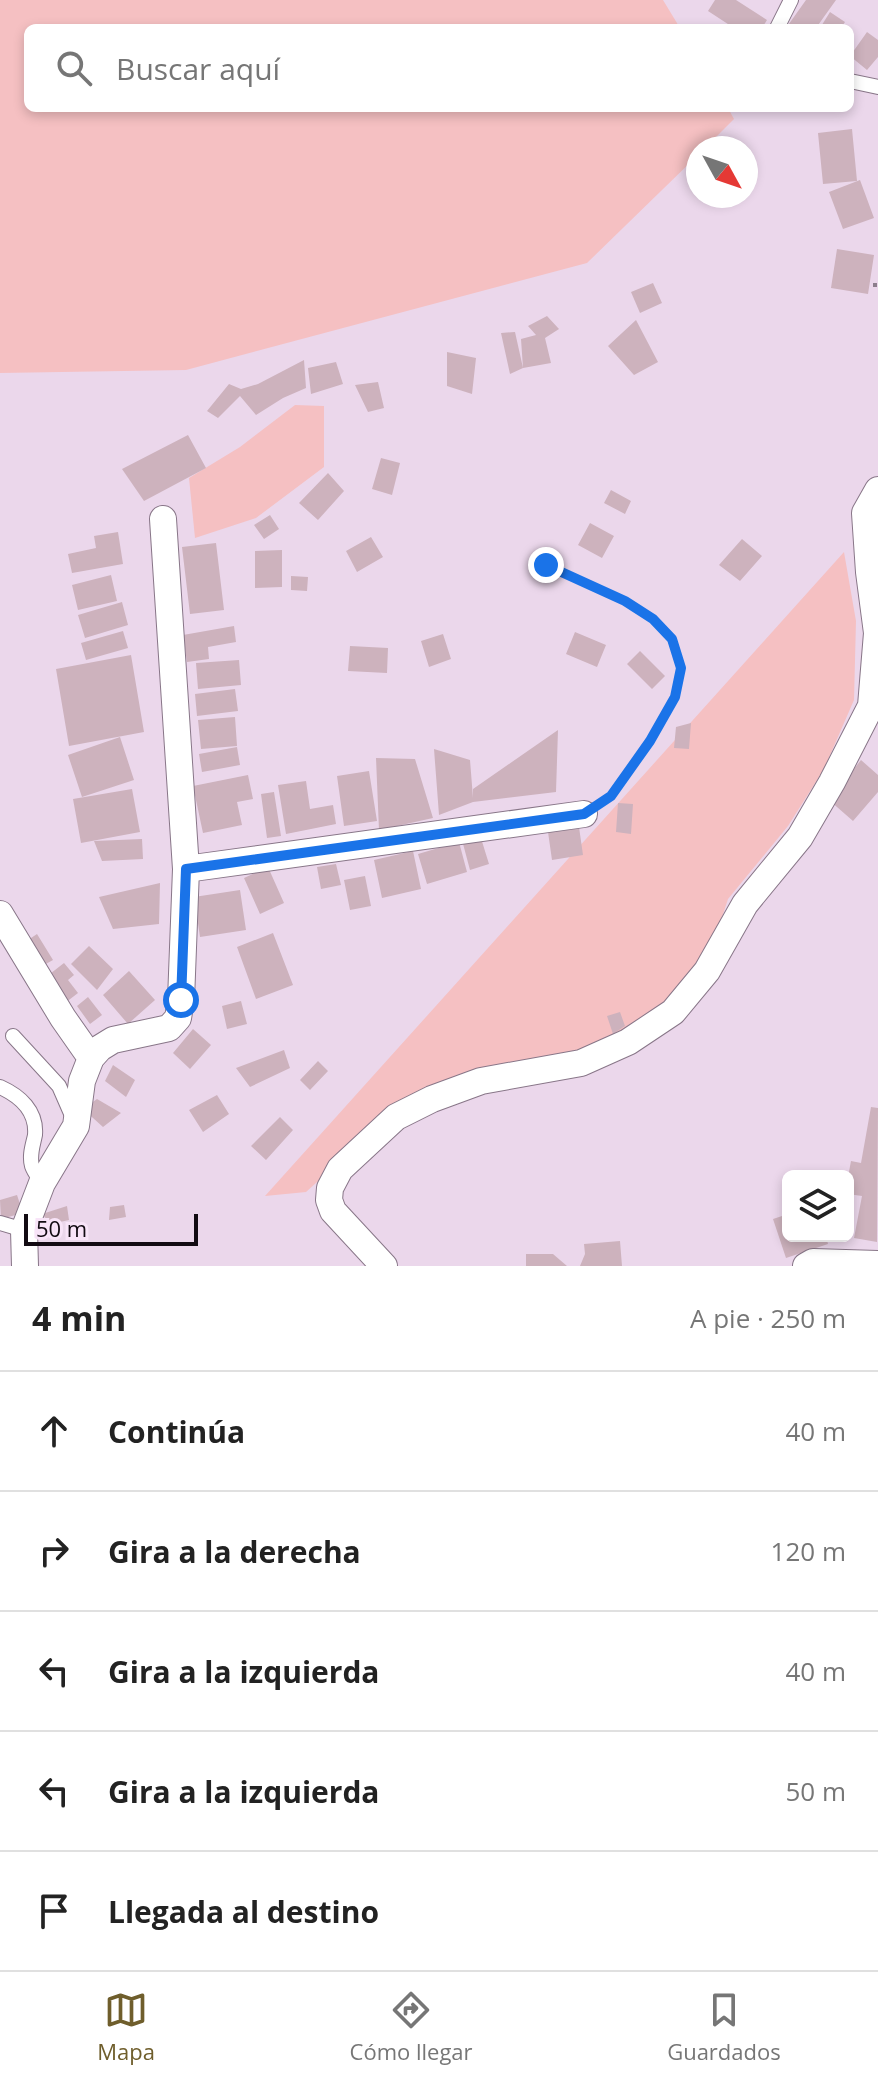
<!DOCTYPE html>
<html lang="es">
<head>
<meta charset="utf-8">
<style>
  :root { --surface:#fff; --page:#f2f2f2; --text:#222; --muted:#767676; --line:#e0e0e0; --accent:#6f5e2c }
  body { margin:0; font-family:"Open Sans",sans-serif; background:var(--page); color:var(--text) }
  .controls { position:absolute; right:24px; bottom:24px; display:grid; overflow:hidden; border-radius:12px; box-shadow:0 4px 12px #0003 }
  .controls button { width:72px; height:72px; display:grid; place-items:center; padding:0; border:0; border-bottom:2px solid var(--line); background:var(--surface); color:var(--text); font:40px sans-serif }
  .compass { position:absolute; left:686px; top:136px; width:72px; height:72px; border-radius:50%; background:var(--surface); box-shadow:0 4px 12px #0003; rotate:130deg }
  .scale { position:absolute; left:24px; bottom:20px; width:174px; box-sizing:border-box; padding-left:8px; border:4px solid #120b12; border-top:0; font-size:22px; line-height:28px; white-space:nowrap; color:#120b12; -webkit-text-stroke:6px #f8e4f8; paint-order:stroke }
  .stop { position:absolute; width:24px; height:24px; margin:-18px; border:6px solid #1a73e8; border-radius:50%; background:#fff }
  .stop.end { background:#1a73e8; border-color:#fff; box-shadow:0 2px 8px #0008 }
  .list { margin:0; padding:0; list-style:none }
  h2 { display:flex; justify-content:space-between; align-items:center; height:104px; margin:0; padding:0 32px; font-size:34px }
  h2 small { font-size:26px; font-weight:400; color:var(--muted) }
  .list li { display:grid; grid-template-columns:52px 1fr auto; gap:24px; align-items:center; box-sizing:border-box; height:120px; padding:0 32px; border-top:2px solid var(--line) }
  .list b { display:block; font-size:30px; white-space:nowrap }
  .list em { font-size:26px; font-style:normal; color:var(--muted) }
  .icon { flex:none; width:44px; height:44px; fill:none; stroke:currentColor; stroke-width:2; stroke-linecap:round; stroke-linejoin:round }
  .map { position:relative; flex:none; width:878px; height:1266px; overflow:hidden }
  .search { position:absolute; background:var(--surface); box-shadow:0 4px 12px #0003; left:24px; right:24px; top:24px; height:88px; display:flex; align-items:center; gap:20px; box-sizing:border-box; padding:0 28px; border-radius:12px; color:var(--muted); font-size:30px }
  .sheet { height:704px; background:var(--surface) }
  nav { display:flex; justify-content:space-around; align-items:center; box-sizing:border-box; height:112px; border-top:2px solid var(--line); background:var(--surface); font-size:22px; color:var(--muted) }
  nav a { display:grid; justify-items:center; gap:4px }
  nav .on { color:var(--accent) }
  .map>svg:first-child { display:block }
  .green { fill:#f5c0c2 }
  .building { fill:#cdb2bd }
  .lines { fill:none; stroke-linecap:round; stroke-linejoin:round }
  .service-casing { stroke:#887688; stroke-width:16 }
  .minor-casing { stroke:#887688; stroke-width:28 }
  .path { stroke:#8c7e8c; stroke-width:4; stroke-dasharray:4 6; stroke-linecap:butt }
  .service { stroke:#fff; stroke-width:14 }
  .minor { stroke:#fff; stroke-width:26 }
  .route { stroke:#1a73e8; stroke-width:10 }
</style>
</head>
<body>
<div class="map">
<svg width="878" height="1266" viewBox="0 0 878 1266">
  <rect width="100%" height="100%" fill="#ebd7eb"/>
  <!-- green -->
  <path class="green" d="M0 0H663L680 28H28V108H728L734 119 705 148H698V155L587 263 186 370 0 373Z
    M295 405 324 406V467L256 518 195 538 189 478 240 447Z
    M844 552 856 621 854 700 824 769 788 826 728 899 710 954 672 1000 613 1042 400 1107 306 1192 265 1196Z"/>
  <!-- building -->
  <path class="building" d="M715 0H736L767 20 762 28H734L708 11Z
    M806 0H836L816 28H786Z
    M830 12 845 22 841 28H820Z
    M867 32 878 40V57L867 70 850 56Z
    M852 129 857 181 823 184 818 133Z
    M860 180 874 218 843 229 829 192Z
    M837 249 874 255 868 294 831 288Z
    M653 283 662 303 640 313 631 292Z
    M547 316 559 329 545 338 551 363 523 368 510 374 501 333 515 332 523 368 521 339 536 335 528 326Z
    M636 320 658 362 634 375 608 346Z
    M447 352 476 358 472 394 447 386Z
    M304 360 306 388 283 398 256 415 240 396 218 418 207 411 229 384 241 389 258 384Z
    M336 362 343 384 311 394 308 368Z
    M378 382 384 408 368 412 355 385Z
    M188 435 206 468 144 501 122 469Z
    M381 458 400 463 392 495 372 489Z
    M328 473 344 491 318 520 299 503Z
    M611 490 631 501 625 514 604 503Z
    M270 515 279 529 264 539 254 525Z
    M590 523 614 536 602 558 578 545Z
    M118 532 123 564 72 573 68 554 96 548 94 536Z
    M371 537 383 557 357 572 346 551Z
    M742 539 762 556 740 581 719 565Z
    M216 543 224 610 190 614 182 547Z
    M282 550V587L255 588V551Z
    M111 575 117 601 78 610 72 585Z
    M291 576 308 577 307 591 291 590Z
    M122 602 128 625 85 638 78 615Z
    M234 626 236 642 208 647 209 659 187 662 183 635Z
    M123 631 128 648 86 660 81 643Z
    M575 632 606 645 597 667 566 654Z
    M443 634 451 659 429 667 421 641Z
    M350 646 388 648 387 673 348 671Z
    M640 651 665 676 652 689 627 664Z
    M131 655 144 732 69 746 56 669Z
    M239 660 241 685 198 689 196 663Z
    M235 689 238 711 197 716 195 694Z
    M235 717 237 746 201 749 198 720Z
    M691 723 689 749 674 748 676 727Z
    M558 730 556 792 473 802 439 815 434 749 470 760 473 798V789Z
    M120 737 134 780 82 797 68 755Z
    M237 747 240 765 202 772 199 754Z
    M376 758 415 759 433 818 379 830Z
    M861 760 878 775V792L853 821 829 800Z
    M369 771 377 821 344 826 337 776Z
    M248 775 253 799 237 802 242 825 203 833 193 786Z
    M306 781 310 809 333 805 336 824 286 834 278 785Z
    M132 789 140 832 81 843 73 799Z
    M274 792 281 836 267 838 261 794Z
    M618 803 633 804 631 834 616 832Z
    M579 827 583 855 552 860 548 832Z
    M480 835 489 864 470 870 462 840Z
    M142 839 143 859 102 861 94 841Z
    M459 842 467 872 427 884 418 854Z
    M413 851 421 889 382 898 374 860Z
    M336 864 341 885 321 889 317 867Z
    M268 867 284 903 260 914 244 878Z
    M365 876 371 906 350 910 344 880Z
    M160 883 159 924 113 929 99 897Z
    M240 890 246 930 200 937 194 897Z
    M273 933 293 985 256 999 237 947Z
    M37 934 53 960 44 965 28 940Z
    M89 946 113 969 97 990 71 964Z
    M64 963 74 975 68 980 78 993 65 1003 46 977Z
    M129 971 155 1000 128 1024 103 995Z
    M88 997 102 1015 90 1024 77 1006Z
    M241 1001 247 1024 227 1029 222 1006Z
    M620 1012 625 1026 613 1034 607 1016Z
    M193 1029 211 1045 190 1069 173 1053Z
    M284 1050 290 1068 250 1087 236 1068Z
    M318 1061 328 1071 310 1090 300 1080Z
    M113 1065 135 1080 126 1097 105 1081Z
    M217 1095 229 1114 203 1132 189 1110Z
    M97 1099 121 1113 103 1127 83 1109Z
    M871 1107 878 1108 877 1242 854 1238 862 1196 848 1194V1177L851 1161 861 1163Z
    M280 1117 293 1130 266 1160 251 1146Z
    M17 1195 23 1213 1 1219 0 1200Z
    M124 1205 126 1217 109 1220 110 1207Z
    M67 1206 69 1220 51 1224 42 1214Z
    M788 1214V1236H826L828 1244 786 1258 773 1219Z
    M620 1241 622 1266H580L585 1254 584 1244Z
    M526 1254H553L567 1266H526Z"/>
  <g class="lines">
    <!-- service casing -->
    <g class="service-casing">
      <path id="service" d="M777 28 791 0
        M850 81 878 87
        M13 1036 59 1086 73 1118
        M0 1087C20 1096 37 1111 35 1135 33 1145 29 1155 32 1166 34 1172 39 1178 42 1183
        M0 1223 24 1230"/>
    </g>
    <!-- minor casing -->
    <g class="minor-casing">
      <path id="minor" d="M186 869 584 814
        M0 914 63 1018 91 1058
        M25 1266 24 1230 42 1183 76 1126 82 1081 91 1058 100 1048 113 1040 169 1028 178 1018 181 1000 186 869 163 519
        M384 1266 333 1211 329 1200 330 1188 340 1169 396 1117 432 1099 481 1081 581 1063 628 1042 673 1012 707 971 745 904 800 837 832 782 871 706 877 633 869 572 865 513 878 490
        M806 1266 813 1262 878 1264"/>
    </g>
    <!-- path -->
    <path class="path" d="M873 285H878
      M546 565C587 584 661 607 676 653 678 658 681 665 681 670 679 691 669 711 659 728 646 748 621 788 603 802"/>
    <!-- service -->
    <use href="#service" class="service"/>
    <!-- minor -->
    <use href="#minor" class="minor"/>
  </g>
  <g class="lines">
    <!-- route -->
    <path class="route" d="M181 1000 186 869 584 814 611 796 650 741 675 697 681 668 672 639 653 619 625 601 546 565"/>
  </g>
</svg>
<div class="controls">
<button><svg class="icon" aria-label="layers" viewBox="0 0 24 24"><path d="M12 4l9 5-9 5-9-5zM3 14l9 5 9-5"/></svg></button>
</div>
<svg class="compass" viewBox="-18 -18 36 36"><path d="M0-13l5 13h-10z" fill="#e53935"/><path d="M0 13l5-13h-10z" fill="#767676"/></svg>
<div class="scale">50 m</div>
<div class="stop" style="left:181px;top:1000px"></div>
<div class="stop end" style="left:546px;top:565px"></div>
<div class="search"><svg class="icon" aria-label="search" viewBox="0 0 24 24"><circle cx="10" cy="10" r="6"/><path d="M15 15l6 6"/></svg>Buscar aquí</div>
</div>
<section class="sheet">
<h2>4 min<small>A pie · 250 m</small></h2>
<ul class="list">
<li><svg class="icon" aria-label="ahead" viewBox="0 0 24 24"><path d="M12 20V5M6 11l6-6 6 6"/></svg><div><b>Continúa</b></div><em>40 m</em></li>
<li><svg class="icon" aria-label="right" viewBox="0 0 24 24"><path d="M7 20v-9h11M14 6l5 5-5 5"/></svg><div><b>Gira a la derecha</b></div><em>120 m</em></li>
<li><svg class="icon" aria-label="left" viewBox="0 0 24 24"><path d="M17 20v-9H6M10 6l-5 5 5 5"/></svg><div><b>Gira a la izquierda</b></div><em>40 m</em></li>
<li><svg class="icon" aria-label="left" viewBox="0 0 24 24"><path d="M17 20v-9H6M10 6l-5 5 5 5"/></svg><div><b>Gira a la izquierda</b></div><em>50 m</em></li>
<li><svg class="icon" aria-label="arrive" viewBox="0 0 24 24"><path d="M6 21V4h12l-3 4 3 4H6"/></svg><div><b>Llegada al destino</b></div></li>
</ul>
</section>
<nav>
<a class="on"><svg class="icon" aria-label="map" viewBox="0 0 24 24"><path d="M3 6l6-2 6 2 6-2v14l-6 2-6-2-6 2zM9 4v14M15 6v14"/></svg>Mapa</a>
<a><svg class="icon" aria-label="directions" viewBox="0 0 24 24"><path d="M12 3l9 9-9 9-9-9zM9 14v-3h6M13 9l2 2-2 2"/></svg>Cómo llegar</a>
<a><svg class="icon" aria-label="saved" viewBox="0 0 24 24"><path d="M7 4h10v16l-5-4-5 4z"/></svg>Guardados</a>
</nav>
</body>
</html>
